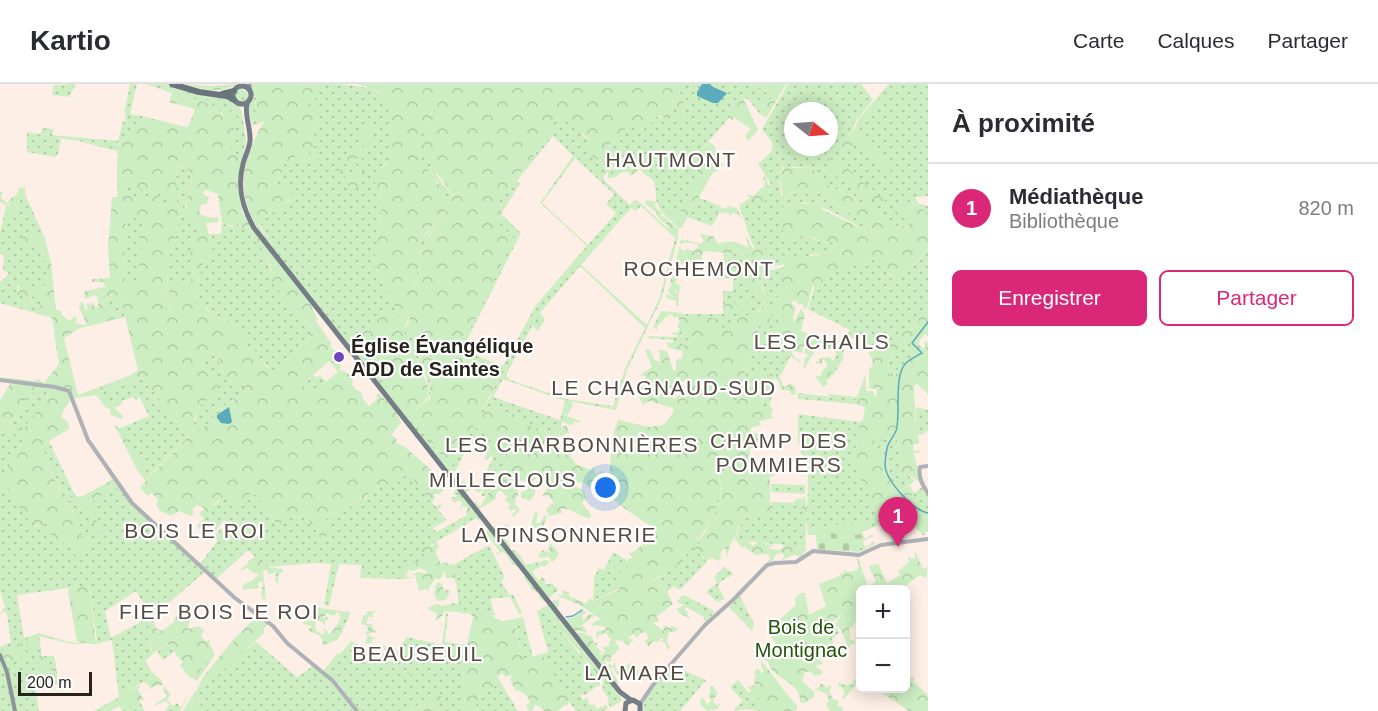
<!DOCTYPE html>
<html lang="fr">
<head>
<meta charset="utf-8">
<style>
  :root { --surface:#fff; --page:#f7f7f7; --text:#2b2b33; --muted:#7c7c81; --line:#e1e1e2; --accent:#db2777 }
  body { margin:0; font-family:Helvetica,sans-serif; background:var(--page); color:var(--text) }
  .controls { position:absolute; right:18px; bottom:18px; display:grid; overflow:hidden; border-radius:9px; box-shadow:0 3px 15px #0003 }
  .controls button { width:54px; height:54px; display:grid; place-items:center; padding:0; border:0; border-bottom:2px solid var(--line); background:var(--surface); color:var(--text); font:30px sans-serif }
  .compass { position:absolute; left:784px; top:18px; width:54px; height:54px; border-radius:50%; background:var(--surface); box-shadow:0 3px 15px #0003; rotate:107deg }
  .scale { position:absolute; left:18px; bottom:15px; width:74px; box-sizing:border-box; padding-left:6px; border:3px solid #26221e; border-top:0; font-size:16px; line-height:21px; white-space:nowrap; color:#26221e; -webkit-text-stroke:4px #fff; paint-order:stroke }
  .you { position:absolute; left:606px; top:404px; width:21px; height:21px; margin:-15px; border:4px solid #fff; border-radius:50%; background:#1a73e8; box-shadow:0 0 0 9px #1a73e833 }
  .badge { display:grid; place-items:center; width:39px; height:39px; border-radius:50%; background:var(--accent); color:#fff; font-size:20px; font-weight:700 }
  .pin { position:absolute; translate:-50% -50px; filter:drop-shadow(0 2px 3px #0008) }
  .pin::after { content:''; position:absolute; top:32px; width:21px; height:18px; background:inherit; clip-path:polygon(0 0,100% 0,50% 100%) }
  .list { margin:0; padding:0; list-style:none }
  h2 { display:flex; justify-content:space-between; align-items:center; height:78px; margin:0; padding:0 24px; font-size:26px }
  h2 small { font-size:20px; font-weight:400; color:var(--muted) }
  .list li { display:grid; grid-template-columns:39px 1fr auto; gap:18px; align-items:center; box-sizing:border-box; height:90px; padding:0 24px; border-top:2px solid var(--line) }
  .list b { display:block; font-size:22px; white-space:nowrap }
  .list p { margin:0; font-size:20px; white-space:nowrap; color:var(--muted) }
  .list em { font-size:20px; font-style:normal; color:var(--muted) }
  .actions { display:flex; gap:12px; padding:18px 24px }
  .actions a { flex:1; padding:14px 0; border:2px solid var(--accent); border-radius:9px; text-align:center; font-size:21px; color:var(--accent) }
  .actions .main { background:var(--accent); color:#fff }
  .map { position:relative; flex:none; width:928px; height:627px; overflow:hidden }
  header { display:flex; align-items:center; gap:36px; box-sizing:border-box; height:84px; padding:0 30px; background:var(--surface); border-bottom:2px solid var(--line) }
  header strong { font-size:28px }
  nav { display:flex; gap:33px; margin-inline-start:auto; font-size:21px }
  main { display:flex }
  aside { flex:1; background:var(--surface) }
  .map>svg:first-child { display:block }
  .grass { fill:url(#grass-dots); fill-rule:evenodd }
  .forest { fill:url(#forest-crowns); fill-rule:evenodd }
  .cemetery { fill:url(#cemetery-stones) }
  .pitch { fill:#cdedc2 }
  .water { fill:#5babbc }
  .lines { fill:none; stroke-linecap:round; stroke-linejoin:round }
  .stream { stroke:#5babbc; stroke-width:1.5 }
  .tertiary { stroke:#aeb2b7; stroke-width:4 }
  .secondary { stroke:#8c939b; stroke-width:4 }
  .primary { stroke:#757d86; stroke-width:5 }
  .trunk { stroke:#6a747d; stroke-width:6 }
  .poi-dot { fill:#7346be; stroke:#fff; stroke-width:2 }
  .labels { text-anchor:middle; stroke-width:4.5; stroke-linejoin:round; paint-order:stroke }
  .poi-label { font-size:20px; font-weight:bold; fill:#26221e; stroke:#fff; text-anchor:start }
  .park-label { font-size:20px; fill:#24530c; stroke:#fff }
  .neighbourhood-label { font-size:21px; letter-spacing:1.5px; fill:#554b42; stroke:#fff }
</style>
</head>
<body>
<header>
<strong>Kartio</strong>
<nav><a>Carte</a><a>Calques</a><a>Partager</a></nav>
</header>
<main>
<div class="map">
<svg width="928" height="627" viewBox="0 0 928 627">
  <defs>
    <pattern id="grass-dots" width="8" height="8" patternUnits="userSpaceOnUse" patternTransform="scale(1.5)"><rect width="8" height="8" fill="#cdedc2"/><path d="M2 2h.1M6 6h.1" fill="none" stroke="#b0cba6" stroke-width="1.8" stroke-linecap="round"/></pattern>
    <pattern id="forest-crowns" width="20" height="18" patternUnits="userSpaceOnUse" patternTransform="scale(1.5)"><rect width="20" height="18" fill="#cdedc2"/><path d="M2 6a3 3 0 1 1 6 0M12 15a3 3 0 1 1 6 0" fill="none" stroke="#b0cba6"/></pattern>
    <pattern id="cemetery-stones" width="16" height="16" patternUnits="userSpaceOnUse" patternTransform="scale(1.5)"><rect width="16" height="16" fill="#cdedc2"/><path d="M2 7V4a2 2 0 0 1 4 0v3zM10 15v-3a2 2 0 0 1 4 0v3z" fill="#b0cba6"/></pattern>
  </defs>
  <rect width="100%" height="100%" fill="#fdefe5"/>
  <!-- grass -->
  <path class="grass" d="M76 0 69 13 52 11 54 1Z
    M130 0H137L130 30 146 33 121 59 110 62 119 63 118 71 117 67 78 57 105 60 58 54 61 55 58 70 55 73 27 68V48L56 53 41 50 42 44 54 45 52 51 118 57 123 37H125L126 28 124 30Z
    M146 0H167L180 5 231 15 239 22 242 28 246 57 241 79V70L239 73 231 64 234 40 211 20 181 11 222 15 178 8 162 2 161 5Z
    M250 0H255L254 3 257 13 255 17 257 41 255 40 253 43 248 25 253 11Z
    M320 0C341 0 374 0 387 15 390 21 390 67 390 77L382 82 375 99 382 121 374 181 405 244 409 238V222L411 230 408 248 413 255 441 260 443 262 454 264 497 138 501 123 498 116C517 90 544 66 555 36L573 34 584 53 591 56 593 73 603 81 601 61 609 63 611 57 613 58 623 73 602 94 630 121 636 115 678 154 661 216 627 286 616 326 568 317 559 351 523 340 516 335 517 332 486 322 476 347 496 354 488 370 470 359 452 393 266 158 268 155C262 145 259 134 252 126L257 120 269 131 290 116 292 111 266 105 280 95 284 80 288 79 293 80 291 77 315 55 313 49 319 40 307 23ZM553 52 573 72 540 119 587 162 536 221 503 282 462 266 521 149 501 130 520 100 517 97ZM575 74 614 110 606 120 616 129 588 161 542 119ZM641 122 675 154 660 212 647 241 581 181 631 124 636 127ZM580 182 645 244 625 285 613 322 566 315 510 296 506 291 532 242 538 247 545 235 540 229ZM357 249 414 269C420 281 436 304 426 317 423 321 415 326 411 330L354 258 358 254ZM413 259 466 272 492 310 481 327 438 368 432 358 415 339C443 297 428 300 413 259ZM503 295 565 317 560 336 493 313Z
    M678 0H750L773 12 771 16 760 23V30L748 15 743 14 729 34 702 65 703 72 709 80 704 83 698 93 700 96 692 104 679 130 685 134 683 142 679 145C673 138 663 131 659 123 652 113 662 97 645 91L619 58 623 52V47L631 41 637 46 643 45 654 31 660 34 672 27 673 11 683 38C691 28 679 12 678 0Z
    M788 0H861L873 16 855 38 852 50 859 35 889 0H926L928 2V112L915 113 919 120 928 122V129L911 117 903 125 908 121 909 140 907 143 896 142 881 130 838 105 835 107 822 96 811 83H783L780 92 781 112 786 113 796 107H817L880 150 879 152C854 142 826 120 801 118 795 118 788 122 782 123L784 158H790L797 153 807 152 821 158H836L829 169 814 170 781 181 767 182 770 166 754 162 751 157 739 121 751 114 770 107 768 102 771 100 758 80 771 68 773 60 762 45ZM793 27H829V63H793Z
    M234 12a7 7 0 1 1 14 0a7 7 0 1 1-14 0Z
    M439 12C439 23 431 32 427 42 417 64 439 98 454 113H451L442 135 428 152 423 165 421 184 410 213 421 176 420 162 422 155 443 129 446 122 437 94 424 83 418 69 420 49Z
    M183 81 192 90 189 102 186 124 201 143 191 197 180 201 169 209 171 227 168 230 164 221 167 218 168 175 173 165 179 133 183 132C183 125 179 124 177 118 174 112 176 88 179 82Z
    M126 99 160 107 165 109V114L168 112 171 102 174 103 166 121 163 123C155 116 144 117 134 116L123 103V100Z
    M25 101V110L45 155 36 154 29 150 22 158 43 167 47 190 44 206 18 201 17 210 25 211 33 221 31 213 36 212 41 216 49 233 0 219V197H2L9 189 3 186 4 170 0 171V149L6 122 0 118 17 124Z
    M698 113 720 122 712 142 686 133Z
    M126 133 143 134 139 198 123 197Z
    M232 136 253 151 263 164 277 204 314 247 296 269 288 274 287 279H284L274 288 244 259V254L226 235 212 232 207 224 193 218 204 176 213 168 209 150H221L222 139 234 144 230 137Z
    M928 162V217L916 241 910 247H901L892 256 869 267 850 252 844 265 843 275 834 290 828 286 850 246 808 225 814 206V197L869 174 880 179 895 198 920 175Z
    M724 169 747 171 755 176 757 182 750 191 756 210 759 214H765L757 231 736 232 734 240 724 245 717 242V238H696L683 230H723V207H733V192H722Z
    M784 183 783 197 779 213H775L779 230 789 233 778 251V259L791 258 793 261 789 271H791L781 291 773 293C772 305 774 319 764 328L762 316 765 313V299L771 292 757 290V294L746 309H743L739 317H728L749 281 750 272 760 254 758 250 760 236H769C768 231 769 226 768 221 765 206 757 197 767 184L772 186Z
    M101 212H114L121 216 125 233 114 236 115 225 104 222Z
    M680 244 683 246 680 253H693L688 261 672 262 673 256 647 254 649 252 676 253 677 251 672 250 673 248 678 249Z
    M914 252 912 260 916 268 903 282 899 283 893 293 889 291 888 275 908 254Z
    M218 269C218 280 225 296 236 299 239 300 243 300 246 302L240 313 233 316 231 319C217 324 219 325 211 336 208 341 199 345 194 348L187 340H193L196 337 197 326 205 315 213 294 201 282 211 271Z
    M314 291 316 294 320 291 326 298 311 310 302 301Z
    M144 295 188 353C174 368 158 381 145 397L118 345 149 332 139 313 137 316 133 313 108 322 100 308 131 297Z
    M42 302 54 304 22 347 8 342 27 314Z
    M798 309 831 313 833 312 857 315 855 320 798 315Z
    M916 323 928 326V347L916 348Z
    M798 330 860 338 853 379 857 389 874 420 879 441 862 448 865 455 872 450 873 452 863 457 865 463 871 460V458L874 457 875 460 859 468 861 448 867 438 807 444 808 392 798 357Z
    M0 341 23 355 15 373 0 394Z
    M874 353 897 356 902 386 914 396 912 400 900 406 889 388 887 374 882 372 886 363 877 364 873 358Z
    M49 357 76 413 86 412 112 396 106 386 122 408 205 488 152 533 156 544 147 552 152 569H154L145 577 152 588 150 595 132 604 145 627H122L120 622 109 627H94L119 613 112 556 96 560H72L39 552 42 572H54L58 601 35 603 39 627H17L8 585 0 568V563L11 558 7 531 5 527 0 530 5 523 0 506V404L5 399 35 443 41 441 44 444 43 440 45 437 73 464 77 474 82 471 81 451 74 429 64 416 43 366 42 361ZM77 503H88L90 505 97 557 87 560 69 558 39 549 24 554 17 511ZM136 507 151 532 111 554 105 527Z
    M504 367 507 373 506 379 485 413 481 411 485 404 479 409 476 407 495 370Z
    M712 377 718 379C723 418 722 433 695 464L707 478 680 506 674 502 667 508 656 498 648 500 681 479 691 463 704 450 712 435 715 386Z
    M436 390 439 393 424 410 436 423 440 420 442 422 438 426 447 436 433 444 436 448 475 427 480 432 431 461 444 485 404 481 402 495 360 494 362 481 339 480 329 522 324 521 331 480 316 479 265 483 248 466 216 495 200 480 218 456 214 453 221 444 224 448 229 441 224 436 211 453 197 442 204 434 208 432 213 421H216L224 413 253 408 265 422 277 441 290 433 306 432 324 458V437L335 429 345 427 362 414 365 418 368 408 404 391 409 395 412 394 425 402Z
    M771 400 805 401V410L771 408Z
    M922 403 928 411V428L912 420 907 415Z
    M771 418 805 419 806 463 734 456 746 430 770 425Z
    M489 461 505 494 501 497 509 511 513 510 522 529 519 530 510 513 490 515 495 531 460 529 455 491 456 479Z
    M613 468 627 476V483L621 485 623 487 620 504 593 517 594 493 599 484 604 486Z
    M724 483 734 490 720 498 718 503 725 515 717 518 706 508 717 499 714 493Z
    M542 493 546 497 544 500H553L558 506 549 514 551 509 538 497Z
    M684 511 714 527 713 530 708 535 679 515Z
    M740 512 754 540 752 547 729 523Z
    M544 523 558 545 596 589H599L590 573 600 588V602H597L585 611 579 610 583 616 587 613 590 621 594 620 597 625 602 622 603 623 606 620 608 625 604 627H576L563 610 541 570 548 568 537 527Z
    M342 527 351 528 342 548 338 541Z
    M446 529 448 530 445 558 467 561 462 572C465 581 461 589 462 597 463 608 467 617 462 627H444L434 622 435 618 443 615 427 621 420 620 407 627H359L339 600 323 587 338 569 340 570 351 557 390 578 407 553 442 561Z
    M841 530 829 542H827V545L833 542 837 544 839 549 832 555 833 559 819 571C821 568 824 566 825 563 831 554 824 545 824 536L828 534 834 536Z
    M523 533 533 573 523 576 514 535Z
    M232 557 244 568 256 558 297 593 313 582 335 600 355 627H202L196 606 199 607 241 570 229 561Z
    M168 560 174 568 163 576 157 568Z
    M214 573 197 597 193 594H190L180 581 183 579 193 592 201 587 205 579H209Z
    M0 574 5 586 14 627H0Z
    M671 581 706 596 680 627H643L644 617 649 608Z
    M604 594 622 615 621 617 610 624 608 617 609 616 603 606 602 607Z
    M738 596 749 609 747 611 751 616 757 611 760 612 758 618 761 627 745 625 736 627 734 625 743 617 730 603Z
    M500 597 518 627H480L476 621 478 613 497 601Z
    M164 602 171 611 167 615 173 622 177 619 181 623 193 604 180 627H165L169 621 166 617 153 622 167 612 163 605Z"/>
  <!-- forest -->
  <path class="forest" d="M184 0 211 2 238 0C220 10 203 6 184 0Z
    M255 0H320L315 9V17L311 16 307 23 317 25V30L321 35 313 49 319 59 314 63 310 62 309 73 313 74 315 68H317L319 79 316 82 313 80 314 77 311 78 308 76 299 78 297 71 291 77 294 81 288 79 284 80 280 95 268 103 282 99 287 102 292 112C287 120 273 131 263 131L259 141 268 156 266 158C235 112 238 85 264 37L257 41C256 32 254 21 257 13L254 10Z
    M357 0H678C679 12 692 29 683 39 679 30 676 21 673 12L672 27 667 34 654 31 651 40 637 47 631 41 623 47V52L619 58 635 78 638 88 630 92 628 88H622C617 92 614 94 608 94V88L614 85H619L616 82 623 76 632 85 634 84 624 75 613 58H611L607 65 601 62 608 74 603 81 585 66V61L590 56 575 43 573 35 555 36C544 66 517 90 498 116L501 123 497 138 514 154 459 269 454 264 443 262 441 259 413 255 408 248 410 228 405 244 374 181 382 121 375 99 379 86 390 77 388 16 380 8ZM439 13C439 23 431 32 426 42 417 64 430 81 443 97 447 103 449 108 454 112L451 113 442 135 424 159 421 184 413 206C414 196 420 185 421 175 421 168 419 162 422 156 433 134 462 125 437 98V94C433 91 429 88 426 84 408 62 428 34 439 13Z
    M750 0H786L766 34 760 30 758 22 762 23 773 12Z
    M889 0H891L876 19 877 21 860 36 856 47 865 58H868L872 67 886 76 891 84 890 88H886L869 70 854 59 847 67 833 64 834 61 839 63V61L853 49 859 35Z
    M162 2 178 8 222 15 211 16 181 11 211 20 226 34 233 24 235 26 237 36 233 49 237 50V54L232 58 231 64 239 73 240 66 243 67 241 77 242 127 245 133 307 213 318 236 316 237 331 259V263L333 266 338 267 334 273V279L338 278 341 282 339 285 349 290 353 296 352 300 355 305 361 308 363 315 369 322 377 315 376 311 379 309 396 328 401 339 391 351 396 354 397 359 404 362 436 390 425 403 421 401 418 404 414 396 409 395 404 391 369 408 365 413 366 419 361 414 345 427 335 429 324 437 328 447 324 458 306 432 290 433 277 441 265 422 253 408 233 421 224 413 213 421C212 428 210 432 204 434L199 430 204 424 197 421 192 426 194 430 190 432 179 427 171 432 160 427 156 421 158 416 152 409 148 412 140 404C155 385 172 371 188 353L144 295 131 297 100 308 108 322 122 317 121 321 114 324 123 332 122 335 111 331 110 325 106 324 96 311C72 316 71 310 61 333 67 336 70 339 69 345L42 361C47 378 55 397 63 413 71 429 83 436 81 454L89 459 86 462 84 460V469L82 471 85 477 78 476 73 464 68 459 60 460 51 450 45 437 43 440 45 446 41 441 32 442 5 399 0 404V394L15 373 23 355 0 341V317L11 298 0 293 35 297 37 295 43 298 42 303 27 314 8 341 22 347 55 303 44 299 59 280 52 234 49 233 47 228 40 223 41 216 36 212 31 213 32 224 22 220 25 211H17L20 200 44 206 47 190 43 167 22 158 20 155 29 150 36 154 45 155 51 178 56 226 61 227 62 231 69 237 75 232 77 234 75 239 82 241 87 240 79 224 80 219 83 218 86 227 88 224 86 221 88 219 90 221 93 218 95 224 98 222V214L95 211 86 215 84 212 85 207 106 203 103 198H92V195L110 194 108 163 112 113H117V80L119 64 110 62 109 60 117 61 121 59 146 33 186 43 189 41 195 25 169 18 172 9 161 5ZM183 81 192 90C189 108 179 136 200 143L198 151 192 154 190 178 193 185 191 197 180 201 174 199 175 205 169 209 171 227 168 229 164 221 167 218 168 175 173 165 179 133 184 130 183 122 177 119 176 91 179 82ZM126 99C134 100 138 105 145 107 152 109 158 106 165 109V115L168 112 171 103 174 104 166 121 163 123 160 120V115L154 109 148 110 150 117 134 116 123 103V100ZM206 106 218 110 222 139 237 143V139C255 153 265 166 272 187L270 189 274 202 277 204 314 247 296 269 288 274 287 279 284 278 274 287 265 281 254 265H250L244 259V254L226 235 212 232 203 221 193 218 204 176 210 174 213 168 206 139 218 138 219 135 217 132 214 134 201 131 199 128 201 121 207 120 209 113 204 111 203 108ZM126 133 143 135 138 198 123 196ZM110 211 121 216 138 286 131 291 78 311 64 254 80 244 114 236 115 225 112 221 104 222 101 212H104L106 218 110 216ZM218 270C219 281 225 290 230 300L235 299 238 304 244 300 246 302 241 306 240 313 233 316 231 319C218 324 219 325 211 336 208 341 199 345 194 348L188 341 193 340C196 335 195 330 198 325 202 316 212 315 218 307L217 298 201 282 205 277 211 275V271ZM329 277 338 288 311 310 302 301Z
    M734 8 743 14 758 46 748 57 745 52 751 45 735 34 733 36 729 34 738 20V16L731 9Z
    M385 35 387 36 385 41 372 48 374 54 372 57 363 59 357 49Z
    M709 58 715 62 716 69 723 81 712 90 683 141 679 144 660 126 663 123 665 127 678 132 693 102 700 96 697 93 704 83 709 80 703 72 702 65Z
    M358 60 362 63 366 61 370 63 364 82H360L364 75 361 70 355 76C355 84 362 86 367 90L362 94 357 103 352 104 348 101 349 98 346 96 344 90H336L334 87 338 84 341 87 342 84 356 93 355 85 347 82 345 76 349 70 353 72Z
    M582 69 604 95 601 96 575 70Z
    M824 70 834 78 845 81 859 96 870 103 890 122V125L887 126 882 124 855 102 844 98 830 87 829 81 823 73Z
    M785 82 793 84 811 83 822 96 835 107 837 105 881 130 896 142 907 143 909 140 906 135 909 129 908 122 897 131H893L895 127 910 117 928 129V162L920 174 872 221 859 236 865 225 895 197 880 179 869 174 823 194 826 197 823 201H819L817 203 815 201 817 196 814 197 807 224 804 225 803 220 799 221 795 216 791 219 796 224 793 233 794 238 801 225 805 230 801 247 808 250 811 257H813V251H815L831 255 829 261 834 257 837 259 841 257 843 259 841 268 834 275 836 270 835 267H837L814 261 813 264H808L815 268 803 286 805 274 809 272 804 268 808 261 804 260 802 269 793 267 792 270 796 275H799L800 279 789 271 782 289 780 287 782 282 779 280H783L791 262 793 261 790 258 787 269C777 264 780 254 775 247L778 235 787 232 779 230 775 226V213H779L785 179 778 175V173L783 171C791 176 794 175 802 172 809 174 821 169 829 169L836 159 821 158 815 154 807 152 797 153 791 157 790 160 784 158 782 123 798 118 807 120 810 117 818 121 823 126 878 152 880 150 817 107H796L783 114 780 92Z
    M765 91C768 101 773 109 764 118L752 116 746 110 753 112 764 102 765 97 762 95Z
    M20 103 24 104 17 124 5 139 10 120 0 118V108H3L1 112 2 116 8 118 12 113 16 112Z
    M646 116 656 118 655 123 663 130 660 131 666 134 678 145V154L668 145 667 140 661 137 656 129 657 128 645 120Z
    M719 121 722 125 731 122 734 124 736 123 741 132 740 134 738 130 732 129V132L725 128 722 130 720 128 712 142 714 131Z
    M700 150 713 152 718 160C728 155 740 158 748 164L746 152 755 168 754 162 770 166 767 182 764 181 766 185 761 195 763 208 770 212 768 221 772 226 771 234 769 236 771 239 767 241 760 237 758 250 760 254 755 263 756 271 750 272 749 281 728 317H739L743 309 746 308 744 305 753 301 752 297 757 295H752L751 292 757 290 756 287 758 286 761 290 772 292 770 297 766 299 765 313 762 316 764 327 769 321 773 325 771 331 774 334 759 337 761 341 750 344 752 348 761 351 763 354 760 356V364H750L749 379 767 382 770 389H775V391L770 393V425L765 431 746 430 730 461 727 473 725 463 720 470 721 473 718 477 712 474 705 478 703 472 696 468 695 464C721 434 724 417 718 379L713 377 715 386 719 390C719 426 714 436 692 463 688 468 685 474 681 479 672 487 658 491 649 499L656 498 667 508 673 520 656 533 659 537 653 539 664 547 663 543 666 541 669 544 673 542 677 544V547L669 548 667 556 670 564 668 566 665 559 661 557 663 554H660V557L652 558 649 563 644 556H647L648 553 646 548 641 549 637 554 633 550 628 554 633 556 628 562 623 557 615 556 619 565 611 573V578L604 576 607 581 610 580 612 582 615 579 617 587 622 588 623 584 631 579 635 583 637 582V585L643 592 648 594 644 596 633 588 628 590V599L622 594 624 591 617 590 612 582 611 586 619 599 616 600 618 609 616 610 609 606V603L601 595 604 591 590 572V575L599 587 594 593 596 589C592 583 587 575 580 573V568L558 545 544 523 551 520 554 515 556 517 559 515V523L554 525 577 549H583L592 553 594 560 598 557 596 562 602 568 599 571H602L605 567 602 563 609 562V558L612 555 609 554 606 549 597 552 599 554H596L597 547 605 546 606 543 595 541 594 543 591 540 598 536H602L580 521 558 512 559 510 563 512 562 506 570 509 569 512 586 520 589 514 593 517 619 506 620 504 616 500 618 492 622 487H618L614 483 615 481 627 483 628 474 633 475 628 468 632 469 646 458 656 445C646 439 636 433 627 426 616 419 605 403 591 405L584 399 577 398 564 389 561 390 562 393 569 395 578 404 583 405 586 414 582 419 591 431 590 434C579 434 572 423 561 425L562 429 549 432 546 425 554 418 547 411 542 412 547 405 544 399 537 394 529 399 521 396 516 403 519 404 517 407 519 412 516 413 515 420 520 426 513 433 512 431 516 426 514 425 510 427 508 424 510 420 505 416 507 413 500 406 496 410V415L479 425 482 433 480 437 472 431H466L467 423 463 422 459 428 462 419 460 416 454 419 451 413H457L454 408 455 406H460V409C468 411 468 420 471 425L473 423V419L476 418 480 423 506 379 507 373 504 368 495 370 493 374 489 371 490 373 488 376 484 375 496 354 476 347 486 322 517 331 516 335 523 340 559 351 563 342H567L569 349 564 350 563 353 559 351 556 366 567 370 571 367 572 368 570 372 576 380 591 386 594 382 595 389 599 391 598 389 602 387 604 389 603 393 609 396 612 354 618 336 650 343 663 341 673 330V324L649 317 643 321 638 311 639 303 643 302 646 292 640 291 652 283 645 266H650L655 276 659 278 660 270 657 266 667 267 673 286 676 287V276L682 274 683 267 669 264 666 258 672 259V262L688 261 693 253 680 254 683 247 677 243 680 237 677 232 675 234 672 231H668L657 243 658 247 653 243 661 227 682 229 696 238 698 235 706 233 717 235V242L724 244 734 240 736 232 757 231V228L760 227 765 215 759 214 752 202V197L736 193 718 195V191L723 187 750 192 757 182 755 176 747 171 704 167 701 172 706 183 702 185 699 184 694 193V180L683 179 678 182 675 179 680 162 682 166 684 167 686 165 694 167 698 163 697 160 685 158 682 161 680 159 681 155 700 160 704 157ZM677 293H679L681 298 685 296 690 299 686 307 674 315 672 314Z
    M675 183 679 192 675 199 681 202 678 210 676 206H674L679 212 678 223 676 221V217L666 214 667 210 674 214 668 207 672 200 670 198 673 191 672 186Z
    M736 217 742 219 756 218 754 221 737 227 732 226V228L723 230 724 221 728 218 735 219Z
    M928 217V252L924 250 918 260 923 264H926L924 257 928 259V310L916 299 914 303 916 348 928 347 921 351 918 350 919 359 913 361 914 368 917 366 920 367 919 369H914L921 399 910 391 906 392 902 386 897 356 888 354 881 357 878 353 874 354 873 358 877 364H883L886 362 882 372 887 374 889 388 900 406 910 402 914 409 908 415 912 420 928 428V448H925L924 452 907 435 906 430 892 425V444L899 451 898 453 902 456 901 458 892 459 890 452 879 441 874 420 857 389 853 379 860 338 863 336 865 323 855 320 856 315 828 312 829 310 857 313 866 290V307H873L876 315 877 305 869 304V285L873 281 872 275 868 268 892 256 901 247H910L916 241ZM914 252 910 264 915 269 903 282 899 283 894 293 889 291 888 275 908 254Z
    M392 226 409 256 429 305C429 317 419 322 411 330L405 327 354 261 358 254 357 249Z
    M413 258 466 272 505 286 483 323 452 383 415 339 417 335 415 333 430 315 431 299Z
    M830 273 834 278 830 287 834 290 826 297 828 300 823 303 815 292H821L822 287 828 281 824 276H822V281L821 279 817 280 816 278 819 277 820 274Z
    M778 289 784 303 787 302 790 299 793 302 795 301 796 310 792 311 790 307 780 305 779 298 775 294 773 295V292Z
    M568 317H571L573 322 567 332 581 337 579 339 573 337 574 340 569 341 562 337 563 331H567L564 329Z
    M114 340 120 344 148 391 145 396 137 386Z
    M456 388 458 392H461V396L469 400 474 399 476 401 477 405 475 407 472 402 469 407 465 409 451 391Z
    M439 393 443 397 444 406 440 410H434L435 415 431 418 424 410Z
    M112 396 128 415 114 402 91 419 98 441 107 457 95 443 85 420 65 416 74 411 79 414Z
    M530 399 535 404V410L530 417 522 414 521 409 527 406Z
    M803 413H805L807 424V438L804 442 805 460 804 457 802 421 793 418 798 414 802 415Z
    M535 427 538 429 536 439H540L545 430 547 433 543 443 538 442 537 447C527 438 534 436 535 427Z
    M867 438 869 445 861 448V451H808L807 444Z
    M506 441H509L502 450 511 463 508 467 515 466 520 471 526 481 546 476 550 478 544 483 541 481 539 484 532 487 538 497 551 509 549 514 545 518 541 516 538 509 534 507 524 495V492L527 491 525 484 513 481 505 469 502 468 496 471 499 467 488 452 484 451 488 445 494 442 500 447 503 442Z
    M736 456 749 458 753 462 758 458 771 461 772 460 774 462 769 463 770 465 780 466 784 462 782 461H798V463H804L806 465 801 473 793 471 783 476H782L784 472 783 469 776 470 773 476 767 479 770 474 768 470 756 471 747 465 746 463 742 464Z
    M436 458 439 462 435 468 441 480 444 478 451 481 457 480 455 491 457 496 455 498 454 494H446L444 487 440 496 436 494 430 502 428 508 427 505 419 507 415 491H411L418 488 427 490 426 487 421 484 412 487 408 485 409 489 404 488 408 491 404 492 414 494 402 495 403 481H409L413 477 420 481 429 480 424 476 425 472 419 465 423 461 433 462Z
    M550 459 559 469 557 474 552 478 549 473 540 474 538 472 542 466 550 469V467L545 466 549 465Z
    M915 467 923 485 928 483 926 494 920 491 901 505 860 506V544L855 538 852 544 849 543 851 556 855 557V560H850V564L848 563 841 546 835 540 842 530 834 536 828 534 824 536C824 544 831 553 826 562 824 565 820 569 818 574L823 579 815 582 823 588 822 590 814 592 811 588H805L802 597 814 608V613L805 619 800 618C801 596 773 597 768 578L760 572 763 567 772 573 773 570 767 566 769 564 774 566 779 565C778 558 769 554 768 546L796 521 795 514 801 509H805L809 531 826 522 819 500 840 492 841 489 844 490 843 487 845 486 848 488 857 486 859 482 856 473 858 474 868 502 876 498 869 482 878 480 887 499 900 491 898 487 909 478 908 471 911 475 915 474Z
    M255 473 266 483 283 485V487L279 490 278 500 275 497 276 488 269 491 267 486 263 487 266 515 263 516 261 512 263 497 258 499 259 504 242 506 244 500 252 497 259 490 254 489 247 484 241 487V485L248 479V477Z
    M437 498 442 500 444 507 448 505 450 508 446 516 437 517 434 509Z
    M77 503H88L90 505 96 560 77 558 68 507 70 504Z
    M679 515 705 532 708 537H704V533L686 523 684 525 688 528 687 530 691 535 679 529 677 525 684 521 676 518Z
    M454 519 460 521 463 525 476 528 490 526 493 533 502 537 514 535 520 565 523 569V576L541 570 543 572 569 616 567 622H564L557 627H544L539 622 535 621 532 627H529L526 622 530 618C528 612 522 606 516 607L509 594 511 595 512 591 506 593 502 589 498 593 500 597 497 601 478 613 476 621 480 627H462L465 616 461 594 463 591 460 582 464 578 462 572 467 561 473 533 470 529 444 527 442 532 435 537 437 529 429 526 428 524 436 520 443 522Z
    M314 523 342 527 340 533 338 527 334 532 327 529 322 535 330 532 325 537V542L322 538 317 536 315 537 316 546 322 551 325 548 322 545H325L328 548 327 550H330L339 538 338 541 342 548 337 556 322 562 323 557 320 552 308 546 312 542 304 540 303 538 312 536Z
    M583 526 587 529 582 531 583 537 589 530 594 532 582 541 587 547 585 549 580 546 576 548 567 537 568 534H573Z
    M376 527 373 529 372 534 368 532V535L366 537 367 540H372L373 545 376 546V549L371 548 368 551 377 555H372V559L366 560 365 558 368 551 365 550 368 546 367 542 361 540 363 532 368 530 365 528Z
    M186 529 190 533 188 545 198 542 204 546 201 552 206 558 211 554 209 559 215 570 209 579 205 580 196 593 193 592 168 560 153 569 147 552 139 542 144 539 150 548 156 544 162 547 174 538V534Z
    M261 534 268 540 264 545V549L244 568 232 557 252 537Z
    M35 551 38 552 40 563 28 571 26 556Z
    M16 558H18L22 563V573L7 579 1 567 14 561Z
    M229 561 242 570 199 608 197 605 203 593Z
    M382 561 390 565 391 568 395 564 396 566 392 571 389 570 387 573 383 574 426 598 380 576 382 573 379 569H386Z
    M42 572 45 574 47 601 42 602 38 576V573Z
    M52 572 55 574 58 599 57 601H51Z
    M761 577C774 591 783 608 797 621V625L794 627H761L758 618 760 612 757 611 751 616 747 610 751 607 748 603 755 601 754 598 756 592 754 589 756 585 761 587V590L764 588 761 582Z
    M152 588 162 597 163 601 154 602 151 605 147 599H143L150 595Z
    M914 593V598L928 611V627H909L876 605 906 604V594Z
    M854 595 860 596 844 615 842 612 845 610 842 603H839L838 599 847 601 853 600Z
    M820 600H823L827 604 829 601 831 602 829 608 833 615 839 617 837 622 843 623V627H830L826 620 829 617 827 610 815 605 819 603Z
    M140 601 138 606 144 616 134 617 130 614V622L125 623V627H122L120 622 109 627 106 626 105 622 119 613H124L128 607Z
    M712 601 718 609 713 617 716 621 721 619 717 625 707 627 701 621 700 616 703 613 707 621 711 617 709 610 711 607 709 604Z
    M436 609 444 615 440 619 435 618V622L444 627H407L420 620 427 621Z"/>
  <!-- cemetery -->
  <path class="cemetery" d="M816 450 861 451 859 468 817 465Z"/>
  <!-- pitch -->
  <path class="pitch" d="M351 558 365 566 361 573 347 563Z
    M196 606 202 627H183Z"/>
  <!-- water -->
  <path class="water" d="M702 0H710L713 3 727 9 718 19H713L697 12V8Z
    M229 323 232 338 229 340 221 339 217 334V331Z"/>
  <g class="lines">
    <!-- stream -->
    <path class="stream" d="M928 238 912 259 922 269C917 272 910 275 906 279 894 291 900 325 897 343 896 351 889 356 887 364 886 369 885 377 885 382 887 398 913 426 928 429
      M566 533 573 532 582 526"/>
    <!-- tertiary -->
    <path class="tertiary" d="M0 296 55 303 69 307 88 356 132 419 235 514 273 542 287 559 333 597 357 627
      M928 382 920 383C918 393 922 401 928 409
      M640 620 653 601 705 541 734 515 767 481 775 479 796 478 813 467 859 471 881 461 928 455"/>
    <!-- secondary -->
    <path class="secondary" d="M249 0 250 6
      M241 2 244 0
      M0 571 7 588 15 627"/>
    <!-- primary -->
    <path class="primary" d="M233 11a9 9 0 1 1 18 0a9 9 0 1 1-18 0Z
      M247 19C244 31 251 44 250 57 249 65 245 72 243 80 237 103 242 123 254 144L578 555
      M577 554 620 608 631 616
      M625 627 626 619 633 616 640 620V627"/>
    <!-- trunk -->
    <path class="trunk" d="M172 0 199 8 227 12 234 16
      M222 10 234 7"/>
  </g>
  <!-- markers -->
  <circle class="poi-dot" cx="339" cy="273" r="6"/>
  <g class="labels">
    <!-- poi labels -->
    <g class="poi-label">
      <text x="351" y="269">Église Évangélique<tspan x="351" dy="23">ADD de Saintes</tspan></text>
    </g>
    <!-- park labels -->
    <g class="park-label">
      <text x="801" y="550">Bois de<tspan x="801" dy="23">Montignac</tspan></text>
    </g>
    <!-- neighbourhood labels -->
    <g class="neighbourhood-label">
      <text x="671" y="83">HAUTMONT</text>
      <text x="699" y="192">ROCHEMONT</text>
      <text x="822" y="265">LES CHAILS</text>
      <text x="664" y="311">LE CHAGNAUD-SUD</text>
      <text x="779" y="364">CHAMP DES<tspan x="779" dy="24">POMMIERS</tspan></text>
      <text x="572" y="368">LES CHARBONNIÈRES</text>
      <text x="503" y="403">MILLECLOUS</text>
      <text x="195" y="454">BOIS LE ROI</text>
      <text x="559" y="458">LA PINSONNERIE</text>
      <text x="219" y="535">FIEF BOIS LE ROI</text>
      <text x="418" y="577">BEAUSEUIL</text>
      <text x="635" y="596">LA MARE</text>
    </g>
  </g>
</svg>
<div class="controls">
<button>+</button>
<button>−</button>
</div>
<svg class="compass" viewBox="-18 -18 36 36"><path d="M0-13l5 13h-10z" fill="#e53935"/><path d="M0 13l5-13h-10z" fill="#7c7c81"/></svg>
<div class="scale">200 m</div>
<div class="you"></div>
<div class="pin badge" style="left:898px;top:463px">1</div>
</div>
<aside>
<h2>À proximité<small></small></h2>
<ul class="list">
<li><span class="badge">1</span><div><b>Médiathèque</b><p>Bibliothèque</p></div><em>820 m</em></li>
</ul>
<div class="actions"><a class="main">Enregistrer</a><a>Partager</a></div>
</aside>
</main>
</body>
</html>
